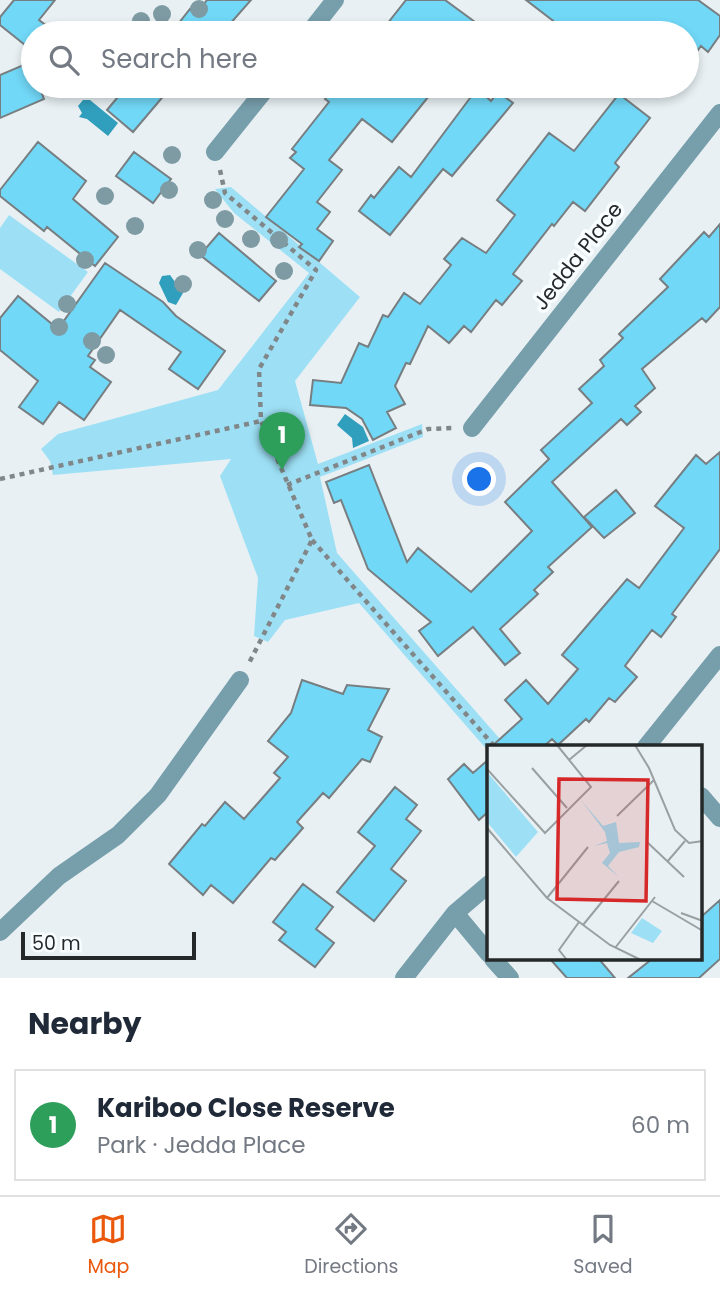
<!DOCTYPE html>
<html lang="en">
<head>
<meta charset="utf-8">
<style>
  :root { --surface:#fff; --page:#f6f6f7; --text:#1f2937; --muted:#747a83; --line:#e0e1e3; --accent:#ea580c }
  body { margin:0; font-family:Poppins,sans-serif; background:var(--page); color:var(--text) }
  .scale { position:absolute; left:21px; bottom:18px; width:175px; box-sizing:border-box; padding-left:7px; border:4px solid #252829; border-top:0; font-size:19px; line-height:24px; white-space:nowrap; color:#252829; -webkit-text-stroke:5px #f8fdff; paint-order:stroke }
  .you { position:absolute; left:480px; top:480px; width:24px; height:24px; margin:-18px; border:5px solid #fff; border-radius:50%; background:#1a73e8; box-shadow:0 0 0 10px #1a73e833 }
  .badge { display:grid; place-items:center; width:46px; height:46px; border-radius:50%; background:var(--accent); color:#fff; font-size:23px; font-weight:700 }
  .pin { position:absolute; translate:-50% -58px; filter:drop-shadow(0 2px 4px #0008) }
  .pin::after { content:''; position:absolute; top:37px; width:24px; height:21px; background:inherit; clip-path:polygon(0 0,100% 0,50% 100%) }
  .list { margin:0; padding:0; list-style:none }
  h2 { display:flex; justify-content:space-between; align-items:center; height:91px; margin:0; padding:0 28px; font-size:30px }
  h2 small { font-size:23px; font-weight:400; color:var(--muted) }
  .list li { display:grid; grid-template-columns:46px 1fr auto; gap:21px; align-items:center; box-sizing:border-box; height:112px; margin:0 14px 14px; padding:0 14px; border:2px solid var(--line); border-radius:0px }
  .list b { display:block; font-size:26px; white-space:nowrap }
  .list p { margin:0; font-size:23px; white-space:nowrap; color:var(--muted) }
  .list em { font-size:23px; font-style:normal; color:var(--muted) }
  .icon { flex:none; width:38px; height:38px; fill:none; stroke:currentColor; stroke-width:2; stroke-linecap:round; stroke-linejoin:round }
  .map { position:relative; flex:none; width:720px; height:978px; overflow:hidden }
  .search { position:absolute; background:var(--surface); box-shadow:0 4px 10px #0003; left:21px; right:21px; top:21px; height:77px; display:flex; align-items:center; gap:18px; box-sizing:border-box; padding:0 24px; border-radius:38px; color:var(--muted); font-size:26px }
  .sheet { height:217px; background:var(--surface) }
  nav { display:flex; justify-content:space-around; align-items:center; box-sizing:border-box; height:98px; border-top:2px solid var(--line); background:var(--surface); font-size:19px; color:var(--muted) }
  nav a { display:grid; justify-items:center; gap:4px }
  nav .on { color:var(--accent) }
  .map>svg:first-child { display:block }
  .green { fill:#9de0f5 }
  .water { fill:#309ebd }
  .building { fill:#71d8f7; stroke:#777e81; stroke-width:2 }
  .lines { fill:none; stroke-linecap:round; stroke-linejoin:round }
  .path { stroke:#818688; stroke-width:4.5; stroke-dasharray:5 5; stroke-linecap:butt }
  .street { stroke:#769eab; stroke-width:18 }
  .tree { fill:#7e9aa3 }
  .labels { text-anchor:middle; stroke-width:7; stroke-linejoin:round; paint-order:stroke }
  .street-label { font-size:21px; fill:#252829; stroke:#f8fdff }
  .inset-road { fill:none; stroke:#9aa0a2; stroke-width:2 }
  .view { fill:#d62828; fill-opacity:0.15; stroke:#d62828; stroke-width:3.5 }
  .inset-edge { fill:none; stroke:#252829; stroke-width:3.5 }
</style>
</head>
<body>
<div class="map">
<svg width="720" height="978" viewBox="0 0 720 978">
  <rect width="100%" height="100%" fill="#e8f0f3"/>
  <!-- green -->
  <path class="green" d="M231 187 360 297 295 381 318 464 422 424 423 437 320 477 337 553 507 747H489V752L359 603 285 620 268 642 254 636 258 578 220 476 231 459 53 475 50 461 41 449 58 434 218 390 309 273 234 213 215 189Z
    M9 215 88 272 59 312 0 269V228Z"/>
  <!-- water -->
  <path class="water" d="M83 100H90L118 123 108 136 87 119 79 117 82 113 78 106Z
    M170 275 183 293 176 305 168 302 159 283 162 276Z
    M345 414 363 427 369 441 353 448 352 438 337 425Z"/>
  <!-- building -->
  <path class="building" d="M14 0H55L39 20 47 26 42 33H33V44L30 49 0 25V17Z
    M207 0H251L222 33H171L190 9 196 14Z
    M406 0H445L490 33H380Z
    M526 0H698L720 16V35L708 52 701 46 687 65V33H569Z
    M33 61V86H39L44 99 0 118V75Z
    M127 86H172L133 132 107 110Z
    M336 86H437L392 142 362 119 329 160 342 170 317 202 330 212 317 229 333 241 319 261 299 247 302 244 266 217 304 169 290 158 296 152 292 149 329 102 325 99Z
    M480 91 491 101 498 92 513 103 452 176 443 169 390 235 359 211 371 195 374 198 399 167 411 177 473 94 476 96Z
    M619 94 650 118 615 163 619 167 585 211 573 202 554 226 552 224 513 274 522 281 502 305 496 300 471 332 464 326 449 343 428 326 410 364 406 363 395 386 405 404 387 412 396 428 373 440 362 419 346 408 310 405 313 380 341 383 359 343 368 347 383 315 388 317 404 293 420 304 451 265 444 259 462 238 486 253 515 215 497 200 549 133 574 151Z
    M38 142 86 181 73 199 118 237 95 266 47 227 44 231 0 196V190Z
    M134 152 171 179 153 203 116 176Z
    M720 224V307L706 322 702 318 642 369 655 388 635 406 641 412 627 425 621 419 552 482 592 527 548 567 553 572 534 590 538 594 500 629 520 653 505 665 473 627 438 656 419 631 431 622 368 569 341 500 334 503 326 482 369 465 407 562 418 548 471 592 532 531 505 502 549 459 541 450 592 403 579 389 604 366 600 360 623 338 619 334 668 287 660 279 704 232 709 237Z
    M219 233 276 281 259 301 200 255Z
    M105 263 163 302 176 316 225 351 198 389 169 369 181 352 120 310 88 356 95 360 90 367 111 382 84 420 59 402 43 424 19 407 38 381 0 350V318L18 296 58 329Z
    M720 452V549L672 614 676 617 661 637 652 630 625 666 637 677 615 702 609 698 589 722 586 719 558 745 552 739 543 747H491L522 719 505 700 526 680 548 704 578 669 562 655 627 579 639 588 684 528 655 506 696 455 706 464Z
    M616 490 635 513 604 538 584 517Z
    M302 680 343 694 347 685 389 689 368 730 382 737 370 762 362 759 329 798 323 793 297 822 303 828 275 860 271 858 233 903 211 885 203 895 169 864 202 824 205 826 225 802 244 819 280 778 274 773 288 757 268 741 291 713Z
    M489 759V811L479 820 448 779 464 764 473 773Z
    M395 787 417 805 406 819 421 831 391 869 406 881 374 921 337 892 375 846 358 832Z
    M303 884 333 907 316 929 334 943 315 967 279 940 286 932 273 922Z
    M720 900V959L699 978H628L652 959H701V917Z
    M550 959H599L615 978H567Z"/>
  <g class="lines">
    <!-- path -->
    <path class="path" d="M220 170 225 193 316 270 259 369 261 421 312 540 248 665
      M0 479 261 421
      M287 485 428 429 454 428
      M312 540 495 747"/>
    <!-- street -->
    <path class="street" d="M309 33 335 0
      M215 152 268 86
      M472 428 720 113
      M646 747 720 655
      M701 796 720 818
      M489 884 455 913 489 954
      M0 932 59 876 118 835 158 795 240 680
      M493 959 510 978
      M404 978 455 913"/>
  </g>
  <!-- trees -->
  <g class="tree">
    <circle cx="199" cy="9" r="9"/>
    <circle cx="162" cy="14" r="9"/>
    <circle cx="141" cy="21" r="9"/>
    <circle cx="172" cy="155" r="9"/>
    <circle cx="169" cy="190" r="9"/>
    <circle cx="105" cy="196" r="9"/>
    <circle cx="213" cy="200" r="9"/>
    <circle cx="225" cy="219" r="9"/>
    <circle cx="135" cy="226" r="9"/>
    <circle cx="251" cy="239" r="9"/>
    <circle cx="279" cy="240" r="9"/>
    <circle cx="198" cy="250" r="9"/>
    <circle cx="85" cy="260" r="9"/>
    <circle cx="284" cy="271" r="9"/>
    <circle cx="183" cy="284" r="9"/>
    <circle cx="67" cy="304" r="9"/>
    <circle cx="59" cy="327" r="9"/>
    <circle cx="92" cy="341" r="9"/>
    <circle cx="106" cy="355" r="9"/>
  </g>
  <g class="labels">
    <!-- street labels -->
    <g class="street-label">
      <text transform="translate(578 256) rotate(-52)" y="7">Jedda Place</text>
    </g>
  </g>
  <!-- overview -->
  <g transform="translate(487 745)">
    <rect width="215" height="215" fill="#e8f0f3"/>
    <path d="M0 27 51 87 29 112 0 77ZM94 55 116 81 129 77 132 98 153 97 152 102 132 107 121 121 132 132 115 118 123 108 120 98 107 101 120 96 118 87ZM155 173 175 186 166 198 144 188Z" fill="#9de0f5"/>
    <path class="inset-road" d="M148 0 162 23 188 85 202 98 216 96M82 15 100 0M45 23 80 63M0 24 58 88 104 42 70 0M130 71 167 35M0 83 60 153 123 200 154 215M160 97 197 132M180 117 198 96M60 153 101 102M165 156 216 186M194 168 216 176M96 180 132 136M128 203 168 152M80 215 72 205 92 177"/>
    <path class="view" d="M72 34 161 35 159 156 70 154Z"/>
    <rect width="215" height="215" class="inset-edge"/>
  </g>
</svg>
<div class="scale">50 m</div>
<div class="you"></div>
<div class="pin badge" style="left:282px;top:470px;background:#2e9e5b">1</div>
<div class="search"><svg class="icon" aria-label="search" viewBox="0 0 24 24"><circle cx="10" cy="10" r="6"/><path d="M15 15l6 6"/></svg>Search here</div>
</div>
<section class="sheet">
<h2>Nearby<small></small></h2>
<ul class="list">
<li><span class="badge" style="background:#2e9e5b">1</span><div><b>Kariboo Close Reserve</b><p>Park · Jedda Place</p></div><em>60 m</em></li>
</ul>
</section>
<nav>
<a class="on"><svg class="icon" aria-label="map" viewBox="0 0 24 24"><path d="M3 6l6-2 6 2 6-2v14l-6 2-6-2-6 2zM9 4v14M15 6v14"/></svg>Map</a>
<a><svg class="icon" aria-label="directions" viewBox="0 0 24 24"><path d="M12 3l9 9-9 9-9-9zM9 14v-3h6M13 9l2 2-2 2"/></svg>Directions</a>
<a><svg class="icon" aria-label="saved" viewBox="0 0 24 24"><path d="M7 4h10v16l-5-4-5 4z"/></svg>Saved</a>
</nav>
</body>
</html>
